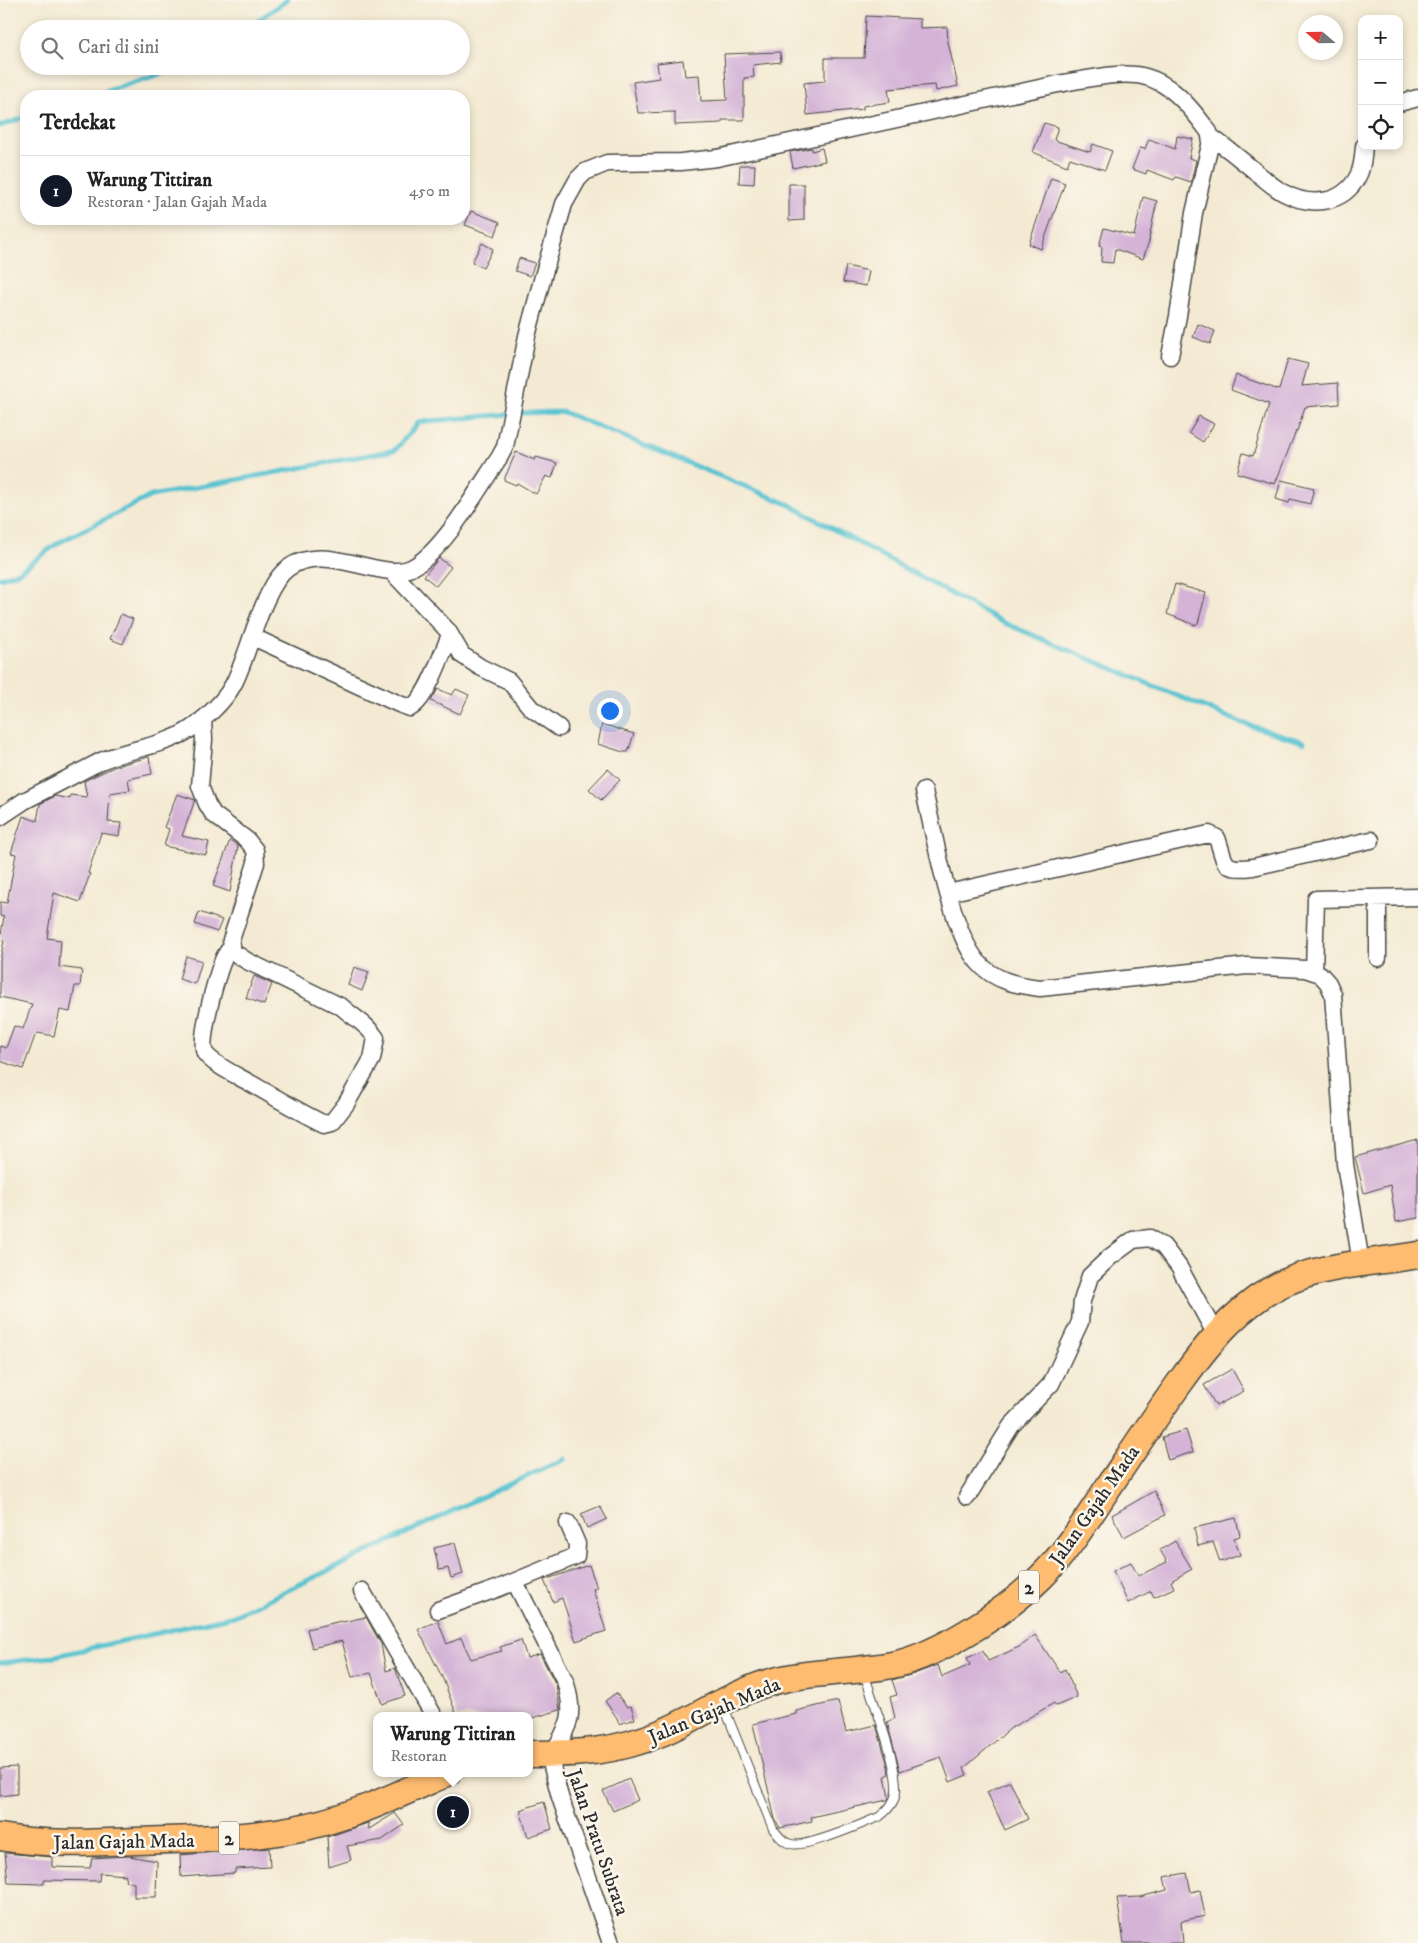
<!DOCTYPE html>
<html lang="id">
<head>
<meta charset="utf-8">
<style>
  :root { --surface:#fff; --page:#f6f6f6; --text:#222; --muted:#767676; --line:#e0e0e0; --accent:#111827 }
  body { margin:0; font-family:"IM FELL DW Pica",serif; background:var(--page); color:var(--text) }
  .controls { position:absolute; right:15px; top:15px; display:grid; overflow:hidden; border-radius:10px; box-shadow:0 2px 8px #0003 }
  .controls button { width:45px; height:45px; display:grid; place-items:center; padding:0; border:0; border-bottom:1px solid var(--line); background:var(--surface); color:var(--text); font:25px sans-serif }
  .compass { position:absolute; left:1298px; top:15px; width:45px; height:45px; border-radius:50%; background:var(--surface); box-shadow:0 2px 8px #0003; rotate:290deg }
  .you { position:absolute; left:609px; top:710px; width:18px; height:18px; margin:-12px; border:4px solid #fff; border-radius:50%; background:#1a73e8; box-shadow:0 0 0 8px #1a73e833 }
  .badge { display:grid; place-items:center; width:32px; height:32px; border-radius:50%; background:var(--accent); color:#fff; font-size:16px; font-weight:700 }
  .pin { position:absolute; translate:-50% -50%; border:2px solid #fff; box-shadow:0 1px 5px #0006 }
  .popup { position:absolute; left:373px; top:1712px; width:160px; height:65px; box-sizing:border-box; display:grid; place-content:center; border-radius:10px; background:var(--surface); filter:drop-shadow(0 1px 4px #0005); font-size:16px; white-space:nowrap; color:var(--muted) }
  .popup b { font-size:19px; color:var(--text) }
  .popup::after { content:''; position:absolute; left:50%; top:100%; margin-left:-10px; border:10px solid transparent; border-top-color:var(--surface) }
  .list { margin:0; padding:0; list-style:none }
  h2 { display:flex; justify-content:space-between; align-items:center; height:65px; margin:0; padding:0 20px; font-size:21px }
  h2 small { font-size:16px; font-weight:400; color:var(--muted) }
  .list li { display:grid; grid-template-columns:32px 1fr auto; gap:15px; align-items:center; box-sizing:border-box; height:70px; padding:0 20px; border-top:1px solid var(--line) }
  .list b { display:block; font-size:19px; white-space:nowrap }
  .list p { margin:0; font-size:16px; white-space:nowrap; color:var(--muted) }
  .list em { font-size:16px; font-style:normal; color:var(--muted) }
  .icon { flex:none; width:28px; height:28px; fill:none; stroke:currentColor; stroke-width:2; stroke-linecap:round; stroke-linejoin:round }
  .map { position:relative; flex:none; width:1418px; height:1943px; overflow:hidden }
  .search { position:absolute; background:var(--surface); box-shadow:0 2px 8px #0003; left:20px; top:20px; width:450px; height:55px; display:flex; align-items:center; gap:12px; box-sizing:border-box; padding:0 18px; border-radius:28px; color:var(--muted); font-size:19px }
  .panel { position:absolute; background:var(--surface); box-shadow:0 2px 8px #0003; left:20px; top:90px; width:450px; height:135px; border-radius:20px }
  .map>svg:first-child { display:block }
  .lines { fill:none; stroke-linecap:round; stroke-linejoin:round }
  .stream { stroke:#58c3d1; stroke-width:5 }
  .building { fill:#d4b3d7 }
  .service-casing { stroke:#494844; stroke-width:10 }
  .minor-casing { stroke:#494844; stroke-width:19 }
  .trunk-casing { stroke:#494844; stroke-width:29 }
  .service { stroke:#fff; stroke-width:8 }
  .minor { stroke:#fff; stroke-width:16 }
  .trunk { stroke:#fdbc70; stroke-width:26 }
  .labels { text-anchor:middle; stroke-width:5; stroke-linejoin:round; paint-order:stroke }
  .shield { fill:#fbf7ec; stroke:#696865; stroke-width:1 }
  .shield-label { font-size:19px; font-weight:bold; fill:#2b2b2b }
  .street-label { font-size:20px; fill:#2b2b2b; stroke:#fbf7ec }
</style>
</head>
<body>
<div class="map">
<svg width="1418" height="1943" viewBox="0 0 1418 1943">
  <rect width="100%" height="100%" fill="#fbf7ec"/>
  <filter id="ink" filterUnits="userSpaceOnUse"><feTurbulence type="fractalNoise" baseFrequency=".02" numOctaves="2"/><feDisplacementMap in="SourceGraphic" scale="10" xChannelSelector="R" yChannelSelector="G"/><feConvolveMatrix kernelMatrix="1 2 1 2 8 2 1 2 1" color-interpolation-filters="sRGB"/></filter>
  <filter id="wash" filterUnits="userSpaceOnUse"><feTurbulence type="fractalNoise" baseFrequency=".0096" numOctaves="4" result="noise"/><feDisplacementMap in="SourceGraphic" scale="20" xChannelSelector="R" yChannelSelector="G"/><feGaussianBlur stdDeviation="1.12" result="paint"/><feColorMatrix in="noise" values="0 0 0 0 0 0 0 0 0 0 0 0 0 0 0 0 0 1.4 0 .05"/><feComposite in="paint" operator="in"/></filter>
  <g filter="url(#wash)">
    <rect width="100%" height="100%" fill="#f4ead3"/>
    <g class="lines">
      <!-- stream -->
      <path class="stream" d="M246 29 287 0
        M92 96 184 66
        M0 126 26 117
        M0 578 19 572 58 543 151 496 395 450 419 422 521 413 563 412 788 504 1004 623 1242 723 1304 742
        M0 1663 51 1657 234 1616 475 1500 565 1459"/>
    </g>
    <g id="blocks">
      <!-- building -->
      <path class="building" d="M866 16 920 19V28L947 27 948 42 958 86 936 91 935 85 888 89 890 102 863 106V109L807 115 804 83 825 81V58H864Z
        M780 52 781 62 753 65 754 77 744 78V120H722V123L675 125V112L638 113 633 82 659 78 657 63 683 60 685 76 699 75 701 101 727 100 724 54Z
        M1044 123 1058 127 1054 140 1090 152 1093 144 1112 151 1105 170 1070 158 1067 166 1033 152Z
        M1177 136 1193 139 1189 158 1196 160 1191 182 1176 177 1174 180 1147 170 1146 174 1132 169 1140 148 1145 149 1149 139 1175 149Z
        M812 148V151L822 148 825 161 793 168 790 152Z
        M740 165H755L754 184 739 183Z
        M1051 178 1065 183 1041 249 1029 244Z
        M789 184H804V220L789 221Z
        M1143 197 1157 201 1149 238H1150L1143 259 1115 249 1113 263 1101 262 1102 247 1099 246 1104 228 1134 236Z
        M471 211 500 222 495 236 465 225Z
        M482 243 493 249 483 268 472 262Z
        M519 258 535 263 530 276 515 271Z
        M846 266 869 271 866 286 843 282Z
        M1198 324 1215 331 1210 344 1193 337Z
        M1288 359 1308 364 1302 386 1338 383 1339 404 1305 407 1297 431H1296L1275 484 1237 473 1243 453 1253 456 1269 404 1231 390 1236 375 1279 390Z
        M1199 416 1214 424 1203 442 1189 433Z
        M516 452 535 460 536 457 557 463 552 478 546 476 536 494 517 483 516 485 504 480Z
        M1281 480 1314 488 1310 504 1290 499 1289 503 1276 499Z
        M439 558 451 567 436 586 424 576Z
        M1175 584 1206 593 1198 623 1195 625 1167 614Z
        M121 614 133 619 123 644 110 639Z
        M438 689 452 695 456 689 469 695 460 714 431 701Z
        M602 724 634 734 628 752H623L598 744Z
        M149 757 152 774 128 779 130 790 110 793 108 822 121 823 119 836 101 833 88 873 90 874 80 902 54 893 47 938 61 940 59 967 82 970 80 986H75L70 1012 60 1010 54 1036 38 1033 35 1036 23 1069 0 1061V1046L6 1048 14 1026 23 1029 32 1004 0 997V960L4 941 0 940 4 917 0 916V902L7 903 16 854 11 853 23 816 37 821 40 804 55 796 70 799V795L87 797 84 781 116 766Z
        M608 769 620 780 601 800 589 789Z
        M177 794 195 800 182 836 209 842 206 855 164 846 169 829 164 827Z
        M230 840 238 846 230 892 213 886Z
        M199 912 222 920 217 932 195 924Z
        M186 956 202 961 195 984 179 979Z
        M354 967 369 972 362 991 348 985Z
        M254 976 272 984 264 1005 246 998Z
        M1418 1140V1218L1396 1222 1390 1185 1364 1193 1355 1157Z
        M1232 1369 1244 1391 1216 1406 1204 1385Z
        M1186 1430 1193 1452 1168 1460 1162 1437Z
        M1154 1491 1165 1515 1124 1537 1112 1515Z
        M600 1506 607 1519 587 1528 581 1514Z
        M1236 1518 1240 1536 1234 1538 1240 1555 1220 1562 1213 1542 1198 1546 1194 1528Z
        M1175 1541 1192 1569 1171 1581 1174 1588 1154 1597 1151 1591 1128 1603 1113 1571 1131 1562 1138 1576 1167 1562 1160 1550Z
        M455 1543 463 1574 451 1578 448 1568 439 1570 434 1548Z
        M589 1565 597 1588 593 1589 606 1631 576 1641 562 1598 553 1602 544 1580Z
        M366 1617 381 1644 386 1671 395 1668 405 1696 382 1704 371 1673 352 1677 342 1641 312 1648 307 1629 341 1621 342 1622Z
        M438 1621 447 1644 461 1638 471 1659 502 1651 500 1647 521 1640 527 1658 540 1654 556 1685 560 1710 529 1719V1716H457L443 1679 418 1629Z
        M1035 1635 1060 1672 1065 1669 1077 1697 1056 1706 1054 1703 1011 1728 964 1768 967 1775 950 1782 941 1757 900 1771 887 1722 895 1718 890 1697 897 1695 892 1680 914 1674 938 1665 942 1677 970 1665 967 1658 983 1651 988 1661 1019 1647Z
        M616 1693 627 1707 631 1706 635 1719 619 1724 617 1718 605 1701Z
        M838 1701 846 1732 876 1725 888 1766 889 1774 885 1776 889 1798 887 1800 811 1817 812 1821 780 1828 775 1819 753 1724 796 1714V1711Z
        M17 1767V1794L0 1796V1768Z
        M629 1779 638 1800 613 1811 603 1791Z
        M1010 1781 1028 1819 1005 1830 987 1792Z
        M544 1802 552 1829 528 1837 520 1810Z
        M395 1813 404 1825 382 1840 347 1846 351 1860 329 1867 327 1837 368 1823 369 1829Z
        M269 1848 270 1867 235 1869V1873L181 1877 180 1855Z
        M5 1853 52 1857V1867L90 1868 92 1858 129 1856 157 1861 156 1897H134V1883L125 1881 126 1875 100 1873 99 1881 44 1880V1884L8 1883Z
        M1187 1873 1191 1892 1200 1890 1205 1916 1181 1921 1183 1943H1124L1117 1898 1140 1897 1167 1890 1164 1877Z"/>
    </g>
  </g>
  <g filter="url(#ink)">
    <use href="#blocks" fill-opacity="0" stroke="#494844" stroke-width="1"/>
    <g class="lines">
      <!-- service casing -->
      <g class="service-casing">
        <path id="service" d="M724 1707 773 1829C779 1836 783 1842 791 1844 808 1848 861 1824 879 1817 887 1811 895 1803 896 1792 898 1763 873 1702 864 1673"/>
      </g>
      <!-- minor casing -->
      <g class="minor-casing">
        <path id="minor" d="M1399 103 1418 98
          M1210 136C1224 146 1237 156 1250 167 1261 176 1271 186 1284 193 1310 207 1343 205 1358 176 1363 167 1363 156 1364 146
          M392 572 448 631 462 655 480 667 509 681 531 708 559 728
          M253 637 399 704 410 708C427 700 442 653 450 635
          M203 719 204 740 200 786 207 804 213 814 247 840 255 850 256 863 231 940 233 952 247 961 342 1007C355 1019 366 1023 376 1038L372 1059 346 1104 332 1122 324 1124C299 1112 275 1097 250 1083 238 1076 213 1065 205 1053 198 1041 217 975 223 960 225 955 228 951 231 947
          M924 791C934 833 951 932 978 962 994 981 1017 985 1040 988L1247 966 1305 969 1320 974 1328 983 1333 994 1345 1164 1361 1263
          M0 817 24 801 101 761C132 747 168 747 196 725 210 714 226 699 234 683 249 654 263 586 288 568 326 540 382 584 413 567 444 550 478 489 499 458L505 447 527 336 542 280 564 204 578 179 585 172 607 163 681 162 717 158 1058 84C1137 70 1158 62 1209 132L1211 141 1194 213 1178 316 1170 356
          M948 893 1209 834 1217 838C1226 862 1220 871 1253 867L1371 840
          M1378 958V898
          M1314 972 1316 899 1418 897
          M967 1497 1011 1426 1051 1384 1080 1322 1082 1301 1090 1276 1110 1257 1133 1240 1150 1238 1163 1246 1179 1267 1216 1335
          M515 1582 565 1681C576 1716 569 1725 552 1755
          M362 1591 434 1716
          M438 1610 499 1588 576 1556 577 1544 568 1523
          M549 1755 560 1797 611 1943"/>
      </g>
      <!-- trunk casing -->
      <g class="trunk-casing">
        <path id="trunk" d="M529 1754C576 1754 617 1752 661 1733 696 1718 728 1696 764 1684 805 1671 850 1673 892 1665 938 1656 1006 1611 1040 1578 1068 1551 1089 1516 1111 1483 1134 1449 1157 1414 1181 1381 1211 1339 1246 1296 1296 1278 1335 1264 1378 1262 1418 1255
          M0 1837C45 1845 90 1843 136 1841 194 1839 252 1839 309 1826 357 1815 402 1793 447 1773"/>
      </g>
      <!-- service -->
      <use href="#service" class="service"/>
      <!-- minor -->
      <use href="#minor" class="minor"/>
      <!-- trunk -->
      <use href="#trunk" class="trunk"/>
    </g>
  </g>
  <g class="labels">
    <!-- shield labels -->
    <g class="shield">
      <rect x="1019" y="1570.5" width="20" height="33" rx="4"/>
      <rect x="219" y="1821.5" width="20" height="33" rx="4"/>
    </g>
    <g class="shield-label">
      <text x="1029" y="1594">2</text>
      <text x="229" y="1845">2</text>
    </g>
    <!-- street labels -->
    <g class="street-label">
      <text transform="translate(1094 1505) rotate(-55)" y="7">Jalan Gajah Mada</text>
      <text transform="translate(714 1710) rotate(-23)" y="7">Jalan Gajah Mada</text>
      <text transform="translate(124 1841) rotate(-1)" y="7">Jalan Gajah Mada</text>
      <text transform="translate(599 1842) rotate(71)" y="7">Jalan Pratu Subrata</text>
    </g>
  </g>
</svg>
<div class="controls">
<button>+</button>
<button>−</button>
<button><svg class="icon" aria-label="locate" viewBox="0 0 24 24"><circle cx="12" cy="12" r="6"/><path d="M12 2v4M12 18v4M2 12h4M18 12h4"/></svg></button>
</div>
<svg class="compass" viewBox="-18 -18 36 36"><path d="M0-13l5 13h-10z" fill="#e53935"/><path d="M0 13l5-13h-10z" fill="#767676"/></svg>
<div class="you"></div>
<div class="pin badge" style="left:453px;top:1812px">1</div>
<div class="popup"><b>Warung Tittiran</b>Restoran</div>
<div class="search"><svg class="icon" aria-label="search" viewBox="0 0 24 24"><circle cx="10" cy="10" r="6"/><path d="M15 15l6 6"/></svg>Cari di sini</div>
<section class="panel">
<h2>Terdekat<small></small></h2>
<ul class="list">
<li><span class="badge">1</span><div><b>Warung Tittiran</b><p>Restoran · Jalan Gajah Mada</p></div><em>450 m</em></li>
</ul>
</section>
</div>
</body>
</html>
